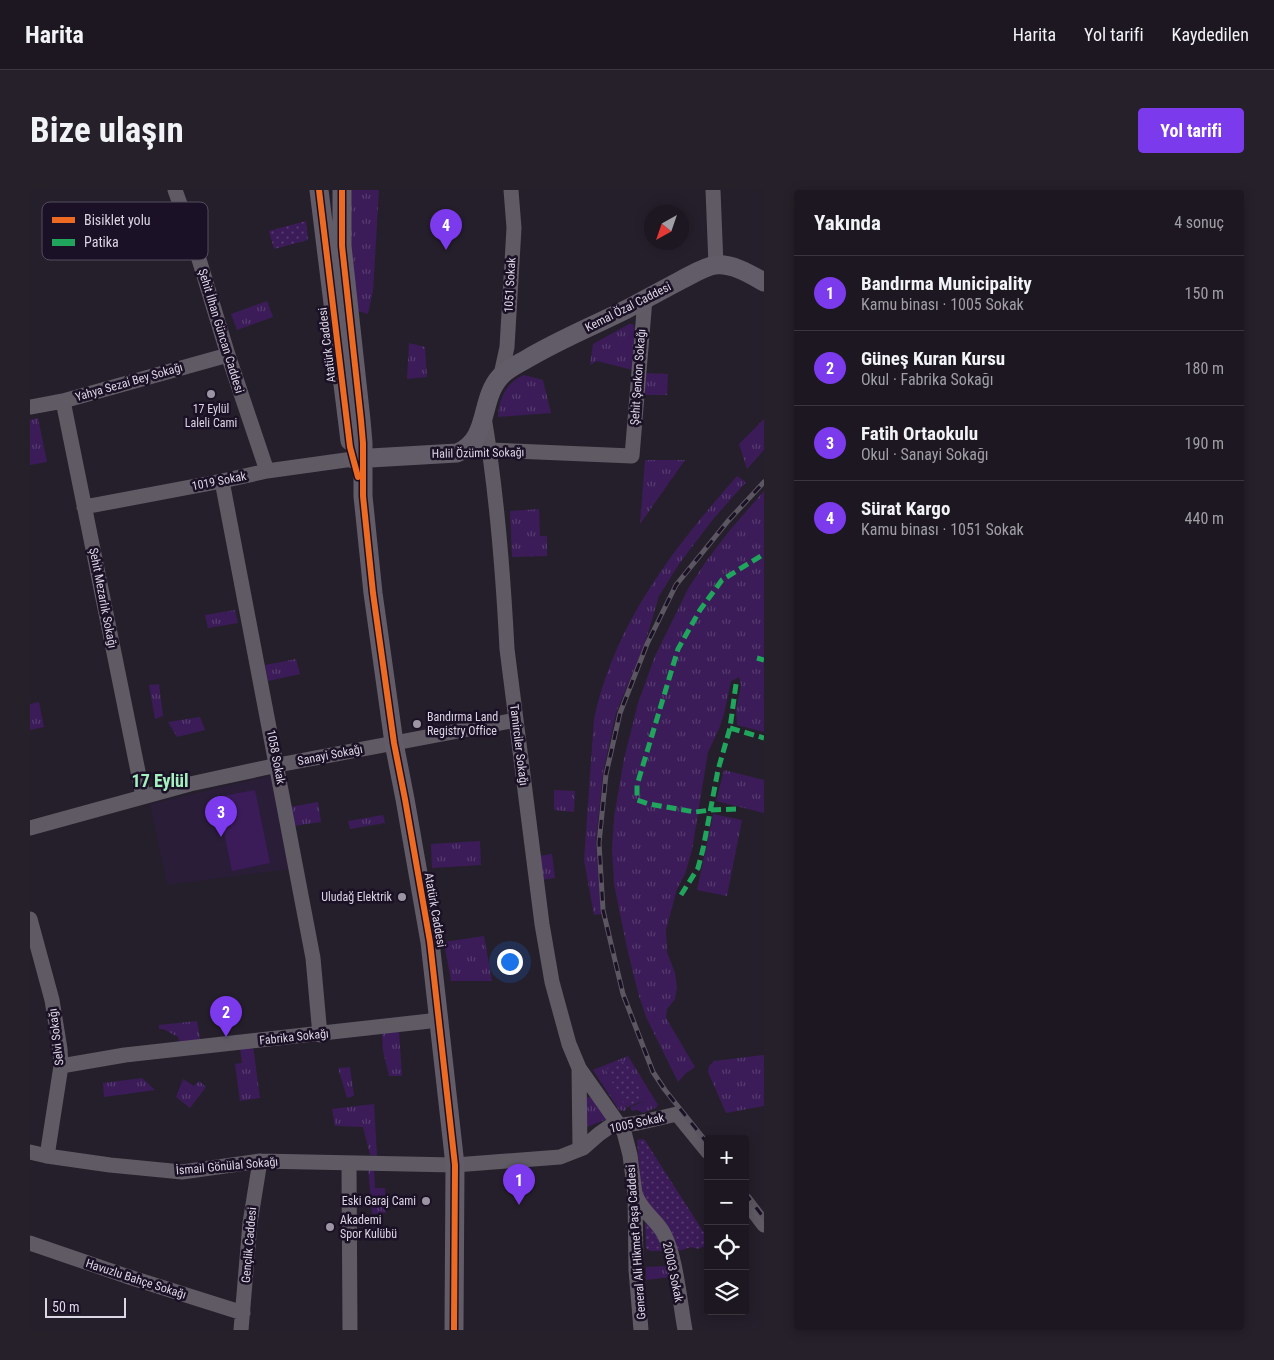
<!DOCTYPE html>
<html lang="tr">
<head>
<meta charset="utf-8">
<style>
  :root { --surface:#1c1720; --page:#252029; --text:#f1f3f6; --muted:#a09fa5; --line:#3a363e; --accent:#7c3aed }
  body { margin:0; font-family:"Roboto Condensed",sans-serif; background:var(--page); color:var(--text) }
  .controls { position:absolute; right:15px; bottom:15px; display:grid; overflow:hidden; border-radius:5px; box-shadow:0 2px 12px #0003 }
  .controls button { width:45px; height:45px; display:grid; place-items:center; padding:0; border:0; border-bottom:1px solid var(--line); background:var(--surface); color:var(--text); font:25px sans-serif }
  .compass { position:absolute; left:614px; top:15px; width:45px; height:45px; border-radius:50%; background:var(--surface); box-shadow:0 2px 12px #0003; rotate:220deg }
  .scale { position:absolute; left:15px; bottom:12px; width:81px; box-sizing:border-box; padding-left:5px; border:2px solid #dcd5e4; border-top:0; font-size:14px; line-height:18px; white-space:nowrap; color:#dcd5e4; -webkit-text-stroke:4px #1b1126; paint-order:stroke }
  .you { position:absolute; left:479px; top:771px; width:18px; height:18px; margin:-12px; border:4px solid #fff; border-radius:50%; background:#1a73e8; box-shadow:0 0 0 8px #1a73e833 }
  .badge { display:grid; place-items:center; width:32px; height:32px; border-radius:50%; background:var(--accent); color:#fff; font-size:16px; font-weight:700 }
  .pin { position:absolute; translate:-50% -41px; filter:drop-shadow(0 1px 2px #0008) }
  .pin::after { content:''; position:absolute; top:26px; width:18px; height:15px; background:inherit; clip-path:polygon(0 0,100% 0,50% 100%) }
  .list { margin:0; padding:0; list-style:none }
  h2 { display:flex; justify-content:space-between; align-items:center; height:65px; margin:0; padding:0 20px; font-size:21px }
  h2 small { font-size:16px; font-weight:400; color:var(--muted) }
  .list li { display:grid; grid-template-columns:32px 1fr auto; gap:15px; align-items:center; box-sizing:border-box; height:75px; padding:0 20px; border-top:1px solid var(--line) }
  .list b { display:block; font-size:19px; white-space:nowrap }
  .list p { margin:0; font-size:16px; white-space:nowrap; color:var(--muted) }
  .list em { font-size:16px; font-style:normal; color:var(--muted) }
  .icon { flex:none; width:28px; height:28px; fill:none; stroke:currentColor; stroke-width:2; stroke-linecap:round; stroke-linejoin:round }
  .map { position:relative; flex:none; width:734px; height:1140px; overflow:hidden; border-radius:5px }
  header { display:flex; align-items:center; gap:30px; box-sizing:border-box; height:70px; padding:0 25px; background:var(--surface); border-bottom:1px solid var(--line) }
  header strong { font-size:24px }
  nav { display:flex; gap:28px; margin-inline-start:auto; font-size:18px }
  .intro { display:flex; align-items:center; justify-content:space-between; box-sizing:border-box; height:120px; padding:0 30px }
  h1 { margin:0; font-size:35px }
  .button { padding:12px 22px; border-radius:5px; background:var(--accent); color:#fff; font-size:18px; font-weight:700 }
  main { display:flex; gap:30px; padding:0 30px }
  aside { flex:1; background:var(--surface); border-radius:5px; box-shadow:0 2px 12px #0003 }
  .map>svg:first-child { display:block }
  .built { fill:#2a1d38 }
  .grass { fill:url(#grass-tufts) }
  .park { fill:url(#park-dots) }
  .garden { fill:#3b1c58 }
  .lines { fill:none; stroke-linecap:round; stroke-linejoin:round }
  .minor { stroke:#5f5a64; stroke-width:15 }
  .major { stroke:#625c68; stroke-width:19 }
  .rail-casing { stroke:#5b5661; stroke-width:5 }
  .rail { stroke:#1b1126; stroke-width:3; stroke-dasharray:9; stroke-linecap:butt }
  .quiet { stroke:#20a55d; stroke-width:5; stroke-dasharray:10 5; stroke-linecap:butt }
  .cycleway-casing { stroke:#1b1126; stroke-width:9 }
  .cycleway { stroke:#ed6a23; stroke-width:6 }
  .poi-dot { fill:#9c95a3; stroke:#1b1126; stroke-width:2 }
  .labels { text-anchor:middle; stroke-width:5; stroke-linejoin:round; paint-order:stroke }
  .street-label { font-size:12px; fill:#dcd5e4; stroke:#1b1126 }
  .poi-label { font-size:12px; fill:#dcd5e4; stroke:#1b1126; text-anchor:start }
  .district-label { font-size:18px; font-weight:bold; fill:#a5f0bf; stroke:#1b1126 }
  .key { fill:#1b1126; stroke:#554c5f; stroke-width:1 }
  .key-label { font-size:14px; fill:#dcd5e4 }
</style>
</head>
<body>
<header>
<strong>Harita</strong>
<nav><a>Harita</a><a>Yol tarifi</a><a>Kaydedilen</a></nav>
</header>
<div class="intro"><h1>Bize ulaşın</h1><a class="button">Yol tarifi</a></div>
<main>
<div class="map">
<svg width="734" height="1140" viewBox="0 0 734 1140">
  <defs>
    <pattern id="grass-tufts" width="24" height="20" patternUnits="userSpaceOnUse" patternTransform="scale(1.25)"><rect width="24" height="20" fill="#3b1c58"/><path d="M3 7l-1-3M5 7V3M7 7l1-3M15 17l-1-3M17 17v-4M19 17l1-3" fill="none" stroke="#573c70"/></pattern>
    <pattern id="park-dots" width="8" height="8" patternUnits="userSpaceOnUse" patternTransform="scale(1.25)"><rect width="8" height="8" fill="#3b1c58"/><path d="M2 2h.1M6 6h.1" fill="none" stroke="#573c70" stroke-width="1.8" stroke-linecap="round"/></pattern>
  </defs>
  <rect width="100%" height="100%" fill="#251f2b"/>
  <!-- built -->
  <path class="built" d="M243 585 261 679 137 695 120 614Z"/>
  <!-- grass -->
  <path class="grass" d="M317 0H349L343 101 338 124 325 120Z
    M237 111 243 127 207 140 201 124Z
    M599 134H603L605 139 603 180 567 171 560 175 563 154Z
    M379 153 395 157 397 187 377 189Z
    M612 183 638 184 637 205H612Z
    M494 185 513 190 521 223 468 227C469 209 476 192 494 185Z
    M8 228 17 272 0 275V230Z
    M734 229V260L717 279 709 254Z
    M615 270H655L610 334Z
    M707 286 716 292 684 328 649 374 629 406 615 453 586 523 573 583 566 652 571 724 564 725 554 670 564 529C585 432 644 358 707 286Z
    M734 301V542L707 535 706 520 711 495 709 487 701 491 694 524 689 539 678 562 662 660 655 684 647 699 636 740 637 762 645 783 647 797 645 809 637 819 636 828 665 877 655 884 648 892 616 827 609 806 597 758 584 694 582 659 584 627 594 569 608 513 625 466 659 397 677 370 700 340Z
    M509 319 510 346H517V366L482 367 480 321Z
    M205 420 208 433 178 438 175 425Z
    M266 469 270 484 238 491 235 475Z
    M129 494 133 526 125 529 119 495Z
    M9 512 14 537 0 540V514Z
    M170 527 175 540 147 547 138 532Z
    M694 580 734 590V623L686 611Z
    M524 600 545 601 544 622 524 620Z
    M288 612 291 632 263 636 260 617Z
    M683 624 712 630 697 706 667 700Z
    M353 625 355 633 320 639 318 631Z
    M450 651 451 675 402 678 401 654Z
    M522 664 525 688 511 690 508 666Z
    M454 746 462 791H421L414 752Z
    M167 831 171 853 150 854 148 847 133 839H129V835Z
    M369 841 372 886H359L353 861 352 843Z
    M223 856 230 908 210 911 205 874 212 873 210 858Z
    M734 865V916L696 923 678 882 679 876 684 871Z
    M598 866 628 915 627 917 613 923 607 920 602 921 600 917 615 911 595 916 597 917 595 921 589 920 563 880Z
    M320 877 324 906 317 908 308 878Z
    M112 888 125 900 74 907 73 893Z
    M153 889 164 896 169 891 176 897 160 918 146 907Z
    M562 906 577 929 557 937 556 908Z
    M344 914 347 966 340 965 333 937 305 936 302 919Z
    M338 978H344L345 998H355L356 1023 342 1024Z
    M638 1076 641 1087 616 1090V1077Z"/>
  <!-- park -->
  <path class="park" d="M276 31 278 50 244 59 239 41Z
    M596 871 615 910 598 917 594 914 575 879Z
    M614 949 678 1049V1055L668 1059 661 1057 649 1061 639 1044 612 1009 607 950Z
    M615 1025 635 1061H620L616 1058Z"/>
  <!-- garden -->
  <path class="garden" d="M225 600 240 673 202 681 187 607Z"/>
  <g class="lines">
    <!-- minor -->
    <path class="minor" d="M145 0 165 56 198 165 237 281
      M683 0 686 75
      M469 189 472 180 477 157 484 38 481 0
      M33 211 113 606
      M0 217 33 211 198 165
      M454 227C467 303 473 381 477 459L512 734 522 792 539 854 549 878 594 942 600 965 605 1004 606 1080 611 1140
      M427 263 460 260 602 266 615 109
      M192 291 283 768 290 845
      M54 317 192 291 237 281 323 269
      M0 638 160 594 248 575 486 530
      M0 729 22 810 30 859 31 876 17 966
      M31 876 95 865 409 830
      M549 878 550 959
      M0 962 17 966 80 975 152 982 230 971 425 975 530 967 553 958 569 944 579 937 608 933 647 924 678 962
      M319 973 320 1140
      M606 1006C612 1022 627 1030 634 1044 646 1067 650 1113 655 1140
      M715 1010 734 1035
      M0 1053 96 1086 213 1123
      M211 1140 220 1033 230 971"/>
    <!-- major -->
    <path class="major" d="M289 0 320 251
      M312 0V56L331 230 333 253V306L343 403 364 553 375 609 400 752 425 975 424 1140
      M323 269 427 263C460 250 449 210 470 187 477 179 486 175 495 170 528 150 563 136 597 119 616 109 634 99 653 89 663 84 674 77 685 75 702 73 720 84 734 92"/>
    <!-- rail casing -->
    <g class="rail-casing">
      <path id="rail" d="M678 954 635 900 623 882 593 804 573 720 569 653 576 584 590 523 617 454 646 395 698 331 734 292
        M715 1003 734 1028"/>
    </g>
    <!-- rail -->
    <use href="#rail" class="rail"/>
    <!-- quiet -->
    <path class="quiet" d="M727 468 734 470
      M700 538 734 548
      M706 619 681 620 665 622 619 614 607 610V595L648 459 670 420 692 390 734 364
      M651 705 668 678 673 659 688 580 700 538 706 494"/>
    <!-- cycleway casing -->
    <g class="cycleway-casing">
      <path id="cycleway" d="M289 0 320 257 328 287
        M312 0V56L331 230 333 253V306L343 403 364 553 375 609 400 752 425 975 424 1140"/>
    </g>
    <!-- cycleway -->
    <use href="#cycleway" class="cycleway"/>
  </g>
  <!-- markers -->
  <g class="poi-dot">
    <circle cx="181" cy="204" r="5"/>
    <circle cx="387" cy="534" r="5"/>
    <circle cx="372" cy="707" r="5"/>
    <circle cx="396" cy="1011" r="5"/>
    <circle cx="300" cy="1037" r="5"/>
  </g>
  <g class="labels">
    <!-- street labels -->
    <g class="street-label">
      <text transform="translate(480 95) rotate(-87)" y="4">1051 Sokak</text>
      <text transform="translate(598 117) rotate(-27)" y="4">Kemal Özal Caddesi</text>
      <text transform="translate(191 141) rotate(73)" y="4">Şehit İlhan Güncan Caddesi</text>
      <text transform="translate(297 155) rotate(-97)" y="4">Atatürk Caddesi</text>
      <text transform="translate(608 187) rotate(-86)" y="4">Şehit Şenkon Sokağı</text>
      <text transform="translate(99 192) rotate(-16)" y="4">Yahya Sezai Bey Sokağı</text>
      <text transform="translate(448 263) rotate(-1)" y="4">Halil Özümit Sokağı</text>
      <text transform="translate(189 291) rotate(-11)" y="4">1019 Sokak</text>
      <text transform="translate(73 408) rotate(79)" y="4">Şehit Mezarlık Sokağı</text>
      <text transform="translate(489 555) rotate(83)" y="4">Tamirciler Sokağı</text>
      <text transform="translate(300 565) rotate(-11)" y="4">Sanayi Sokağı</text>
      <text transform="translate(246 567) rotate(79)" y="4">1058 Sokak</text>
      <text transform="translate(405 720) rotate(80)" y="4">Atatürk Caddesi</text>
      <text transform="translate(26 847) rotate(-97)" y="4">Selvi Sokağı</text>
      <text transform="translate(264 847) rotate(-6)" y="4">Fabrika Sokağı</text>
      <text transform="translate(607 933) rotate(-12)" y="4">1005 Sokak</text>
      <text transform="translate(197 976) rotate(-5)" y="4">İsmail Gönülal Sokağı</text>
      <text transform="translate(606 1052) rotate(-94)" y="4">General Ali Hikmet Paşa Caddesi</text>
      <text transform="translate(219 1055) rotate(-85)" y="4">Gençlik Caddesi</text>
      <text transform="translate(643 1082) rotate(78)" y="4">20003 Sokak</text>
      <text transform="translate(106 1089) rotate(18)" y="4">Havuzlu Bahçe Sokağı</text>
    </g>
    <!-- poi labels -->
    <g class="poi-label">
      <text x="181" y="223" text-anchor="middle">17 Eylül<tspan x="181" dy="14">Laleli Cami</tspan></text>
      <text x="397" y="531">Bandırma Land<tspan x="397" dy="14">Registry Office</tspan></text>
      <text x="362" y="711" text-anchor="end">Uludağ Elektrik</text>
      <text x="386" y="1015" text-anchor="end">Eski Garaj Cami</text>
      <text x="310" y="1034">Akademi<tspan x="310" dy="14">Spor Kulübü</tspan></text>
    </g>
    <!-- district labels -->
    <g class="district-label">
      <text x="130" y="597">17 Eylül</text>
    </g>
  </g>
  <!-- legend -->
  <rect x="12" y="12" width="166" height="58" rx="8" class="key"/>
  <rect x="22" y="27" width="23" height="6" fill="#ed6a23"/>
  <rect x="22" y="49" width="23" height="7" fill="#20a55d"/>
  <g class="key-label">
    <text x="54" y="35">Bisiklet yolu</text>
    <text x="54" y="57">Patika</text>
  </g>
</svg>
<div class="controls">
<button>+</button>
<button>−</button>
<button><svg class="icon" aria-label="locate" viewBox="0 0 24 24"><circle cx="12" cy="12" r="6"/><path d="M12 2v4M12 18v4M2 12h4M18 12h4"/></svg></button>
<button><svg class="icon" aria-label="layers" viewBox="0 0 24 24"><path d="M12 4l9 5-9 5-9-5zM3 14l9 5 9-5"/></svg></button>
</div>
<svg class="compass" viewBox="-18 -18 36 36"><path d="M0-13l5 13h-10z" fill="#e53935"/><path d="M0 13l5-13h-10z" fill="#a09fa5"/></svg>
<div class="scale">50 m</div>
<div class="you"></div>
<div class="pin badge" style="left:489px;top:1015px">1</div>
<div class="pin badge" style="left:196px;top:847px">2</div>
<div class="pin badge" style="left:191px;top:647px">3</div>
<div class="pin badge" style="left:416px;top:60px">4</div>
</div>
<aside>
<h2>Yakında<small>4 sonuç</small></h2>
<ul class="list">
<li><span class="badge">1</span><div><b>Bandırma Municipality</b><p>Kamu binası · 1005 Sokak</p></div><em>150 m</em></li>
<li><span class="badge">2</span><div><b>Güneş Kuran Kursu</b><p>Okul · Fabrika Sokağı</p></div><em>180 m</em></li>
<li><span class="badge">3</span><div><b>Fatih Ortaokulu</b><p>Okul · Sanayi Sokağı</p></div><em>190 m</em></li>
<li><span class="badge">4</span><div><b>Sürat Kargo</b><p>Kamu binası · 1051 Sokak</p></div><em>440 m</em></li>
</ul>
</aside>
</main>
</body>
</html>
